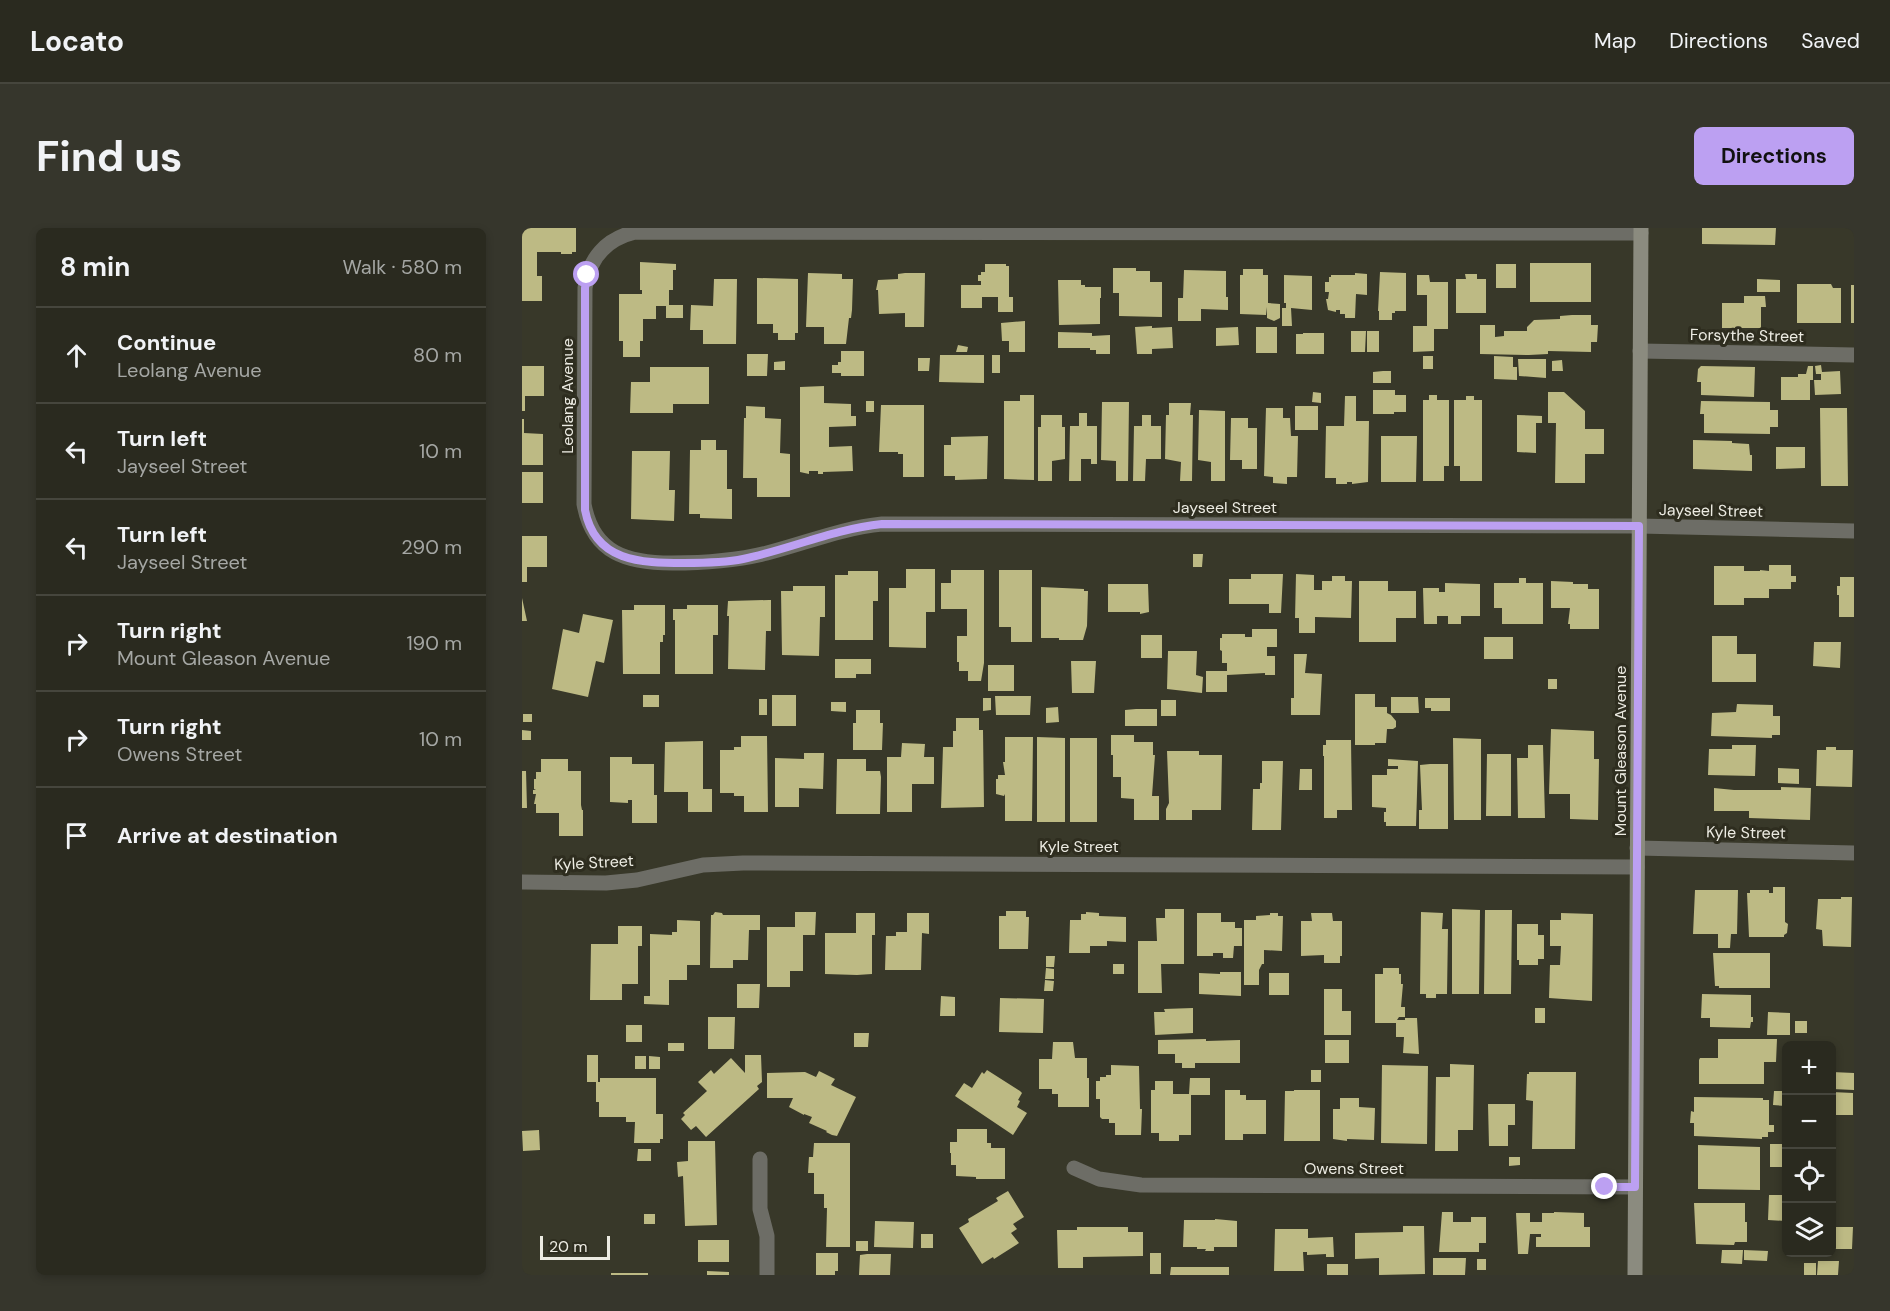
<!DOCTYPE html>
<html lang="en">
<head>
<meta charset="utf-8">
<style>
  :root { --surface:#2a2a1f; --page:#36362c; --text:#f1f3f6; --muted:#a5a7a4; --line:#46463d; --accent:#bca0f2 }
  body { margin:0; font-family:"DM Sans",sans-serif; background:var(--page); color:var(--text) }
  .controls { position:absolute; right:18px; bottom:18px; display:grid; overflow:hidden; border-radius:9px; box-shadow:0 3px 9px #0003 }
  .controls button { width:54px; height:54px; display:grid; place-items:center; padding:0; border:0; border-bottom:2px solid var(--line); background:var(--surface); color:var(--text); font:30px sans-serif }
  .scale { position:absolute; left:18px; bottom:15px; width:70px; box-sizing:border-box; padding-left:6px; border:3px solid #ecebe2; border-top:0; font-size:16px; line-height:21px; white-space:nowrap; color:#ecebe2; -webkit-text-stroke:4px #2e2d1f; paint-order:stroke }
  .stop { position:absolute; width:18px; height:18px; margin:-14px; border:4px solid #bca0f2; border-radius:50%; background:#fff }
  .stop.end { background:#bca0f2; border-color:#fff; box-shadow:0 2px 6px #0008 }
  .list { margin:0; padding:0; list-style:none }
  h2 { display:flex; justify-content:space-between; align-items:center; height:78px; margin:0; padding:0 24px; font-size:26px }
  h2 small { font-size:20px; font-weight:400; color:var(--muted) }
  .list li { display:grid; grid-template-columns:39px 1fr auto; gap:18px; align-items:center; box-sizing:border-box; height:96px; padding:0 24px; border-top:2px solid var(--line) }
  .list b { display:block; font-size:22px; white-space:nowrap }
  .list p { margin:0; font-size:20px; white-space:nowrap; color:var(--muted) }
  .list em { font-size:20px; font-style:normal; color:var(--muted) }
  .icon { flex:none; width:33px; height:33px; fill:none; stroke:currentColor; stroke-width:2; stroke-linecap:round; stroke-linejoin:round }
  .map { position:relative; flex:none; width:1332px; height:1047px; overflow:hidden; border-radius:9px }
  header { display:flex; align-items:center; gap:36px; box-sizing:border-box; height:84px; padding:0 30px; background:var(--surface); border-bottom:2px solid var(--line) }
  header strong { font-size:28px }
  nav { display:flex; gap:33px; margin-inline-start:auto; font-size:21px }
  .intro { display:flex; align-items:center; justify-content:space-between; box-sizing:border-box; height:144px; padding:0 36px }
  h1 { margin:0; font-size:42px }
  .button { padding:15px 27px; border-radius:9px; background:var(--accent); color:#111; font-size:21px; font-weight:700 }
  main { display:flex; gap:36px; padding:0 36px }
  aside { flex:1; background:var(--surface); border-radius:9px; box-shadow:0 3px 9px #0003 }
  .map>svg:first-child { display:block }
  .building { fill:#bdba84 }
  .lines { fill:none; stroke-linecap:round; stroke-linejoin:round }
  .street { stroke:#6d6d66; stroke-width:15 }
  .secondary { stroke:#8b8b7f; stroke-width:15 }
  .route { stroke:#bca0f2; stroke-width:8 }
  .labels { text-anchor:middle; stroke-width:6; stroke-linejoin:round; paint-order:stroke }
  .street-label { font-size:16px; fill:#ecebe2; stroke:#2e2d1f }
</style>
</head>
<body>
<header>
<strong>Locato</strong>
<nav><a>Map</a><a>Directions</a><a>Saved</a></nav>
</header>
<div class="intro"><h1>Find us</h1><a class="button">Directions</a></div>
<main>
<aside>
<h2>8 min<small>Walk · 580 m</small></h2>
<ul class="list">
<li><svg class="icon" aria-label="ahead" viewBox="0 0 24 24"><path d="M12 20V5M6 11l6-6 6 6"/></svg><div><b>Continue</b><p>Leolang Avenue</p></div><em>80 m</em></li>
<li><svg class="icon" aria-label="left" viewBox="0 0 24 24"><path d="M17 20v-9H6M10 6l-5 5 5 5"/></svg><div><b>Turn left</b><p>Jayseel Street</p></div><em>10 m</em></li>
<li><svg class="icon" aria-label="left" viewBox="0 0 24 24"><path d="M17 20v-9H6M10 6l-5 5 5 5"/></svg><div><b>Turn left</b><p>Jayseel Street</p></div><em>290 m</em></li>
<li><svg class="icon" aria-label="right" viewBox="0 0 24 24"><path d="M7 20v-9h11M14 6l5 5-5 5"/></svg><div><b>Turn right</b><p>Mount Gleason Avenue</p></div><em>190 m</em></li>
<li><svg class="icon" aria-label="right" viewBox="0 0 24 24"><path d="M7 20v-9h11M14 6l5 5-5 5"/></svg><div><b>Turn right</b><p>Owens Street</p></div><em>10 m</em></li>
<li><svg class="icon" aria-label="arrive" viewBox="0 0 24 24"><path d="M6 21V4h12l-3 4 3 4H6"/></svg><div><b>Arrive at destination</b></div></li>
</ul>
</aside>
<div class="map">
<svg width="1332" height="1047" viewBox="0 0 1332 1047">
  <rect width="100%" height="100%" fill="#383829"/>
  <!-- building -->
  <path class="building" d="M0 0H54V24H50V26H39V24H15V48H20V73H0Z
    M1180 0H1254L1253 17 1180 16Z
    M118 34 154 36V42H151V62H147V77H161V90H144V78H134V91H121V113H118V129H101V113H97V66H120V62H118Z
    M1008 35H1069V74H1008Z
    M463 36H484V38H487V69H491V84H476V69H460V80H439V57H459V53H456V47H459V44H463Z
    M974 36H994V60H974Z
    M591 40H614V43H628V54H640V89L597 88V65H591Z
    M721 41H741V47H746V75L758 76V90L752 93 745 90V79L744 87 718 86V47H721Z
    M662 42 704 43V69H706V82L679 81V93H656V70H661Z
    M858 44 884 45V83H873V85H870V92H857V83H856Z
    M286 45 320 46V51H331L330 82 329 90H327L324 116H302V99H284Z
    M383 45H403L402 99H383V85L357 86 356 62H354L356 52 376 51V46Z
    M833 45 845 46V67L834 66 833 90H823V86H818V82H814V84L806 82 804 71H806L807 64H803V54H807V49H809V47H833Z
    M943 46H955V51H964V85H934V51H944Z
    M762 47 790 48V82L769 80 770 98H760V80H764V75H762Z
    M895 47H907L908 54H926V101H912V123L891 124V98H905V67H895Z
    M235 50 276 51V105H273V112H256V105H251V96H235Z
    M192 51H215L214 116H181V102H168L169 77 191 78Z
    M1235 51 1258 52V64H1235Z
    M536 52H559V57H563V59H579V70H578V96L537 97Z
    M1275 56H1309L1311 60H1319V95H1275Z
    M1329 57H1332V95H1329Z
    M1222 68H1243L1244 79H1239V100H1200V75H1222Z
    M1050 87H1069V97H1076L1075 114H1069V124L1026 123V126L1007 127 958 126V97H973V109L982 108V103H1005V99L1012 92 1038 91V88Z
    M503 93V124H487V113H480L479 95Z
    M630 98V100L650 99 651 120 630 121V126H615L613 99Z
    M716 99 717 117 694 118V100Z
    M734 99H755V125H734Z
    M829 103H844L843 124H829Z
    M845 103H857V124H845Z
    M536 104 570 105V108L588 107V126H574V122H568V120H536Z
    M781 105H802V126H774V106H781Z
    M436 117 446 119 445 124H434Z
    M319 123H342V148H319V145H310V137H316V134H319Z
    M225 126H246L245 148H225Z
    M418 127H462V155L417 154Z
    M470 127H478V145H470Z
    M901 128H911V141H901Z
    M972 128 991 129V139H995V152L972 151Z
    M396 130H408L407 143H396Z
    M996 131H1024V150L997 148Z
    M1040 132 1041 143H1030V133Z
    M263 133V142H252V134Z
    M1299 137 1300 144 1318 143 1319 166 1293 167 1292 152H1299V146H1294L1293 138Z
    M0 138H22V168H3V183H0Z
    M1179 138 1233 139 1232 169 1179 167V154H1175L1176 141Z
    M1286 138H1291V152H1288V172H1259V149H1276V146H1284Z
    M128 139H187V176H151V185H108L109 154H128Z
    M861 143H869V155H851V144Z
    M302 158V175L329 176V188H334V198L307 199V219L330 218 331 243 301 244V246H296V243H287V246L278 244V159Z
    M851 162H873V167H884V184H872V186H851Z
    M791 164 799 165V175L790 174Z
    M1026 164H1042L1063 183V201H1082V226H1063V255H1033L1034 195H1026Z
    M498 167H512V252L482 251V173H498Z
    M907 167H915V172H927V238H922V253H901V172H907Z
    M823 168H834V193H847L846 254 830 256V254H825V256H814V250H803L804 198H822Z
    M944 168H952V172H960V253H938V238H932V172H944Z
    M344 173H352V184H344Z
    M1179 173 1248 174V182H1256V199H1248V206L1182 205V186H1178Z
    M580 174H607L606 253H594V233L579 232Z
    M647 175H669L668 187H671L670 253H658L659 234 643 231 644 187H647Z
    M359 177H402V249H381V226H376V224H357Z
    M224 178 243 179V190L259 191 258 225 268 226V269H235V250H221L222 190H224Z
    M773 178H796V202H773Z
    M744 180H761V190H768L769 208H776L775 249H765V256L751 255V249L742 248Z
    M1298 180H1325L1326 258H1299Z
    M677 182 703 183V253H689V234L676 232Z
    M557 185H565V198H575V236H569V231H559V253H547L548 198H557Z
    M519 187H540V199H543V231L530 233V253H516V199H519Z
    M620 187H629V198H639V231H624L623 253H611L612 198H620Z
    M995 187 1020 188V195H1014V225L995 224Z
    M709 190H726V200H735V241H720V232H708Z
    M0 191H2V205L21 206V237H0Z
    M466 208 465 251 433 252V248H422V217H429V209Z
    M859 208H895L894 254H859Z
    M179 212H194V222H205V261H210V291L178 290V286H167L168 222H179Z
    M1171 212 1210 213V215L1227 216 1228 227H1230V243L1171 241Z
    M1254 219H1283V240L1254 241Z
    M110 223H148L147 262H153L152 293 109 291Z
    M0 244H21V275H0Z
    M0 308H25V339H5V354H0Z
    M671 326H681L680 339H671Z
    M1247 337H1269V348H1274V354H1269V361H1247V370H1222V377H1192V338H1222V343H1238V342L1247 343Z
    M384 341H413V384H404V420L367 419V360H384Z
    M429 342H462V435L459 453H446V443H437V434H435V408H445V381H419V355H429Z
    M477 342H510V414H489V399H477Z
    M326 343H356V373H351V412H313V347H326Z
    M729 346H761L759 385H747V376H707V351H729Z
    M774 346 792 347V362H800V353H810V348H823V353H830L829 390 793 389V405H777V390H773Z
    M1318 349H1332V389H1317V367H1315V358H1318Z
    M997 350H1004V355H1021V396H980V380H972V355H997Z
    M837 353H866V363H894V390H874V414H837Z
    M1029 353 1051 354V356H1066V361H1077V401H1048V396H1046L1048 380H1029Z
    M923 355 958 356V388H939V396H926V388H915V396H902L901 360H917V364H923Z
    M586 356H626L627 384 618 386V384H586Z
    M271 358H303V389H298L297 428 260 427 259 363H271Z
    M519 359 562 361V363H566L565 398 561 412H537V410H519Z
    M0 370 5 393H0Z
    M247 372H249V403H244L243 442 206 441 207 388H205L206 373Z
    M112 377H143V407H141V414H138V446H101L100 382H112Z
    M165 377H196V407H191V446H153V392H151V381H165Z
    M61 386 91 392 82 435 74 433 66 469 30 461 41 401 57 405Z
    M730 401H755V419H745V428H753V447H743V445L705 447V464H684V443H705V435H700V423L698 422V410H700V406H723V409H730Z
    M619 407H640V430H619Z
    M1190 408H1215V426H1234V454H1190Z
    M962 409H991V431H962Z
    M1292 414H1319L1318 440 1291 438Z
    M646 423H675L674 447 681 449 680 465 645 461Z
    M772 426H785L783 445 800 446 798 487H769V470H772Z
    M313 431H349V446H334V450H313Z
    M549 433H574L572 465H550Z
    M466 437H492V463H466Z
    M1026 451H1035V461H1026Z
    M833 466H853V479H865V485L869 487 874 493V499L871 501H865L864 515H853V517H833Z
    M121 467H137V479H121Z
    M250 467H274V498H250Z
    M473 468H509L508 487H474Z
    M869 469H896L897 485H869Z
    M461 470H469V482L461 483Z
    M903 470H928V483H909V480H903Z
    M237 471H245V487H237Z
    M639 472H654V488H639Z
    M309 474H324V484L309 483Z
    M1215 476 1251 477V488H1258V507H1250V510L1189 508 1190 485 1214 484Z
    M536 479 537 494 524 495V480Z
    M614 481H635V498H603V482Z
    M334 482H358V495H361L360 522H331V495H334Z
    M1 486H10V494H1Z
    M434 490H457V502H461L462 579 419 580 421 519H431V503H434Z
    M1029 501 1072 503V531H1077L1076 592 1048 591V566H1027Z
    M0 502 9 503V512H0Z
    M589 507H612V514H631V527H633L630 568H637V592H612V571L599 570V549H591V527H589Z
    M219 508H245L246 584H222V568H212V565H198V522H212V519H219Z
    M483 509H511L510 593H483V566L482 568 474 566V551H476V547H483L481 534H483Z
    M515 509 543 510V594H515Z
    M548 510H575V594H548Z
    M931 510 959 511V592H932Z
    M804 512H829L830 582H815V590H802V528H801V517H804Z
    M181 513V561H190V584H166V564H142L143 514Z
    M380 515 403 516 402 529H412V556H390V584H365V529H379Z
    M1006 517H1021L1023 590H996L995 530H1006Z
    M1210 517H1234L1233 548 1186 547 1187 521H1210Z
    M1304 519H1314V522H1331L1330 559 1294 558 1295 522H1304Z
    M645 523H677V527H700L699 582H670V592H644V581L647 575Z
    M282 525H302L301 561 277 560V579H253V530L282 531Z
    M965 526H989V588H964Z
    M88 529H110V536H132V567H135V595H110V572H106V575L88 574Z
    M19 531H46V543H59V577L60 582H61V608H37V585H14V576H12L14 566H11V562H14L12 561V551H14V544H19Z
    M315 531H344V543H358L359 549 358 586H314Z
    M866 531 896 533 894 598H864V594H862V584H864V580L850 579V547H865V541H876V538H866Z
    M740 533H761L759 602H730L731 561H738V555H740Z
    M908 536H926V601H897V582H900L898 537Z
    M1256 540 1277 541V556L1256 555Z
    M778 541H790V562H777Z
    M0 543H4L5 580H0Z
    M1259 559 1289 560 1288 592 1227 590V583H1192V560L1212 562H1259Z
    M1251 659H1263V694L1266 696 1265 705 1262 707V709H1227L1225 665H1228V662H1247V665H1251Z
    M1173 662H1216L1215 706H1209L1208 720H1196V706H1171Z
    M1319 669H1330L1329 719 1301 718 1300 702 1294 701 1296 671H1319Z
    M643 681H662V736H639L640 765H616V713H635L634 690H643Z
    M930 681 958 682 957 766H930Z
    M963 682H990L989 766H962Z
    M484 683H504V689H507L506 721H477V688H484Z
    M193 684 200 685 201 687H238V702H227L226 732H211V740H188L189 687H191Z
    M273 684H294L293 707H281V743H268V759H245V699H273Z
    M564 684 577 685V688L604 689V714L585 713V718H568V725H547L548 692H559V686H564Z
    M899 684 921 685 920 701H926L925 766H914V770H904V766H898Z
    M334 685H353V707H350V746L335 747 303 746V705H334Z
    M385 685H407V706L400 705 399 742H363L364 708H374V704H385Z
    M675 685H699V694H713V700H720V718H712L711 730H701V725H691V728H675Z
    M748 685H756V688H761L760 723 742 722V736H740L737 742V757H722V692H734V688L748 687Z
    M789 685H810L811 693H820V728H818V735H802V727L779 728V693H790Z
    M1039 685 1071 686 1070 773 1027 770 1028 737H1038L1039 718H1028V692H1039Z
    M155 692 178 693V737H165V752H147V777L122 776V768H128V706L150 707V704H155Z
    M995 696H1016V707H1022V731H1016V737H997V732H995Z
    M96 698H120V718H116V756H100V772H68L69 716H96Z
    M1191 725H1248V760H1197V758H1193Z
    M524 728H533L532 739H524Z
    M591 736H602V746H591Z
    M524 740 532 741V751H523Z
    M861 740H877V746H879V756H881L879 779H883V789H877L875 792H883V790H895L897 826 881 825 882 809H874V795H853V746H861Z
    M698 744H719V768L677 766V745L698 746Z
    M747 745H767V767H747Z
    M523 752 532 753 531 763H522Z
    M215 756H238L237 780H215Z
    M802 761H820V783H829V807H802Z
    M1180 766 1229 767V789H1231V794H1229L1228 800 1188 799V790H1179Z
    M419 768 433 769V788H418Z
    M478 770 522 771 521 805 477 804Z
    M671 780V805L633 807 632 784H643L642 781Z
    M1013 780H1023V795H1013Z
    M1246 784 1268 785V807H1245Z
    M186 789H213L212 821H186Z
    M1273 793H1285V805H1273Z
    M104 797H120V814H104Z
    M332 805H347L346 819H332Z
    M684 811V813L718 812V835H673V840H660V835H653V826H636V812Z
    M1196 811H1255L1254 834H1242V856H1177V832L1178 830H1196Z
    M803 812H827V835H803Z
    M531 814H551L553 830H565V850H567V879H536V866H530V861H517V831H530Z
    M146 815H162V823H146Z
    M65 827H76V854H65Z
    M223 827H239L240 854 235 858 237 861 184 909 174 898 169 902 159 891 163 887 161 885 185 863 176 854 189 842 192 846 209 830 223 845Z
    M113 828H124V841H113Z
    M127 828 138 829V841H127Z
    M928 836 952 837 951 902H936V923H913L914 849H928Z
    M589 837 617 838 618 881H620L619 907H593V895H587V891H580L578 889V871H574V853H578V849H584V847H589Z
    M860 837 906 838 905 916 859 915Z
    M465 842 498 863 500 865 496 872 498 873 495 879 505 885 491 907 433 868 442 855 450 860 460 844 462 846Z
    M789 842H799V854H789Z
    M297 843 313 851 309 857 334 869 315 908 310 907 304 904 305 903 287 895 290 889 282 886V887L267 879 271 870H245V845L283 844 294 849Z
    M1007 844H1054L1053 921H1010L1011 873 1004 872 1005 846H1007Z
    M1310 844 1332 845V862L1310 861Z
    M78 850H134V886H141V911H138V915H112L113 894H104V889H77V874H74V854H78Z
    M668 850H688V867H669V907H657V913H637V905H629V862H633V853H651V866H667Z
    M703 862H718V867H724V872H744V906H721V912H703Z
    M772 862H798V913H762L763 863H772Z
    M1252 863H1264V878L1251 877Z
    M1310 864 1331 865V887H1310Z
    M1172 869 1241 870V872H1247V897H1252V904H1246V909H1240V911L1172 908V895H1168L1169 883 1172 884Z
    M818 870H837V879L853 880 852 912 825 911V913L811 911V881H818Z
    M966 876H993V897H986V918H967Z
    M435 901H465V915H469V920H483V951H454V949L434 948V937H429V925H428V914H435Z
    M17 902 18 922 1 923 0 903Z
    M166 913H193L195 997 163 998 161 948 156 949 155 934 166 933Z
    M292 915H328V1019H304L305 980H302V966H292V945H286L287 929H291Z
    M1248 916H1264V939H1248Z
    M1176 917 1238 919V962L1176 961Z
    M116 921H129V933H115Z
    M987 929H998V937L987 938Z
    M486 963 502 989 491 996 495 1001 489 1005 497 1015 472 1031 471 1029 460 1036 437 1000 447 994 446 991 476 973 474 970Z
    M1247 967H1264V993L1246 992Z
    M1172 975H1223V994H1225V1014H1213L1212 1017 1174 1016Z
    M920 984H931V994H949V989H964V1015H957V1024H917Z
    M1032 984 1062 985V999H1068V1019H1014V1009H1019V1006H1008L1006 1026H996L994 985H1008V994H1020V985H1032Z
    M122 986H133V996H122Z
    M693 991 715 993V1019H692V1023H683L684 1021H675V1019H661L662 992H693Z
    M353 993 392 994 391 1020 352 1019Z
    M881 998H902L903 1046 857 1047V1030L833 1031V1005L881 1004Z
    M555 999H606V1004H621V1028L561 1029V1040H536L535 1002H555Z
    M1310 999H1331L1330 1021H1310Z
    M753 1001H786V1010L811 1009 812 1029H804V1026L785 1027V1024H781L782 1043H752Z
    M399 1006H411V1020H399Z
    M176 1012H207V1034H176Z
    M334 1013H346V1023H334Z
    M1200 1022H1221L1220 1036 1199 1035Z
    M1222 1022 1246 1023 1245 1033 1222 1032Z
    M294 1025H316V1043H313V1047H294Z
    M628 1025H639V1046H628Z
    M345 1026H369L368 1047H337L338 1027Z
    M911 1030H944L943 1047H911Z
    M955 1031H964V1042H955Z
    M1296 1033H1317L1316 1047H1295Z
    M1282 1035H1294V1047H1282Z
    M805 1036H826V1047H805Z
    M649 1039H707V1047H648Z
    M185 1043 207 1044V1047H185Z
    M89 1045H126V1047H89Z"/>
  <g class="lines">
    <!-- street -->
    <path class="street" d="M1119 5 113 4C84 11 67 30 63 60L62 276C71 326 106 335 150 335 183 335 213 333 245 325 284 315 320 300 360 296L1117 298 1332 303
      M1118 123 1332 127
      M1115 620 1332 625
      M0 654 84 655 115 652 181 637 221 635 1115 639
      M238 931V981L245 1008V1047
      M552 940 577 951 619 957 1113 959"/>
    <!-- secondary -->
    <path class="secondary" d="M1113 1047 1119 0"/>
  </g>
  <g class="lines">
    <!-- route -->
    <path class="route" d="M65 47 63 60V282C73 334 119 335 162 335 182 335 202 335 221 331 268 321 312 301 360 296L1117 298 1113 959H1083"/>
  </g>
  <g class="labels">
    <!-- street labels -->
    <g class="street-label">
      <text transform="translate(1225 107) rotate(1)" y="6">Forsythe Street</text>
      <text transform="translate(45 168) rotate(-90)" y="6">Leolang Avenue</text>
      <text x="703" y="285">Jayseel Street</text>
      <text transform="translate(1189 282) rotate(1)" y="6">Jayseel Street</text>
      <text transform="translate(1098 523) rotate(-90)" y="6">Mount Gleason Avenue</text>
      <text transform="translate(1224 604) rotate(1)" y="6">Kyle Street</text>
      <text x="557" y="624">Kyle Street</text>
      <text transform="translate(72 634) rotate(-3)" y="6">Kyle Street</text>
      <text x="832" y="946">Owens Street</text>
    </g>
  </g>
</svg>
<div class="controls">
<button>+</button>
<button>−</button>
<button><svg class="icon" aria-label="locate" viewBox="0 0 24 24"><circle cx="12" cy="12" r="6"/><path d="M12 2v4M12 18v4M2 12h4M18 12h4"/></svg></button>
<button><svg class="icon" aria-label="layers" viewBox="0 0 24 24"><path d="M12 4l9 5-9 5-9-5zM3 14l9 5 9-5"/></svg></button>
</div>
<div class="scale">20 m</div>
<div class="stop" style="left:65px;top:47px"></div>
<div class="stop end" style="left:1083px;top:959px"></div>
</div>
</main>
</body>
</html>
